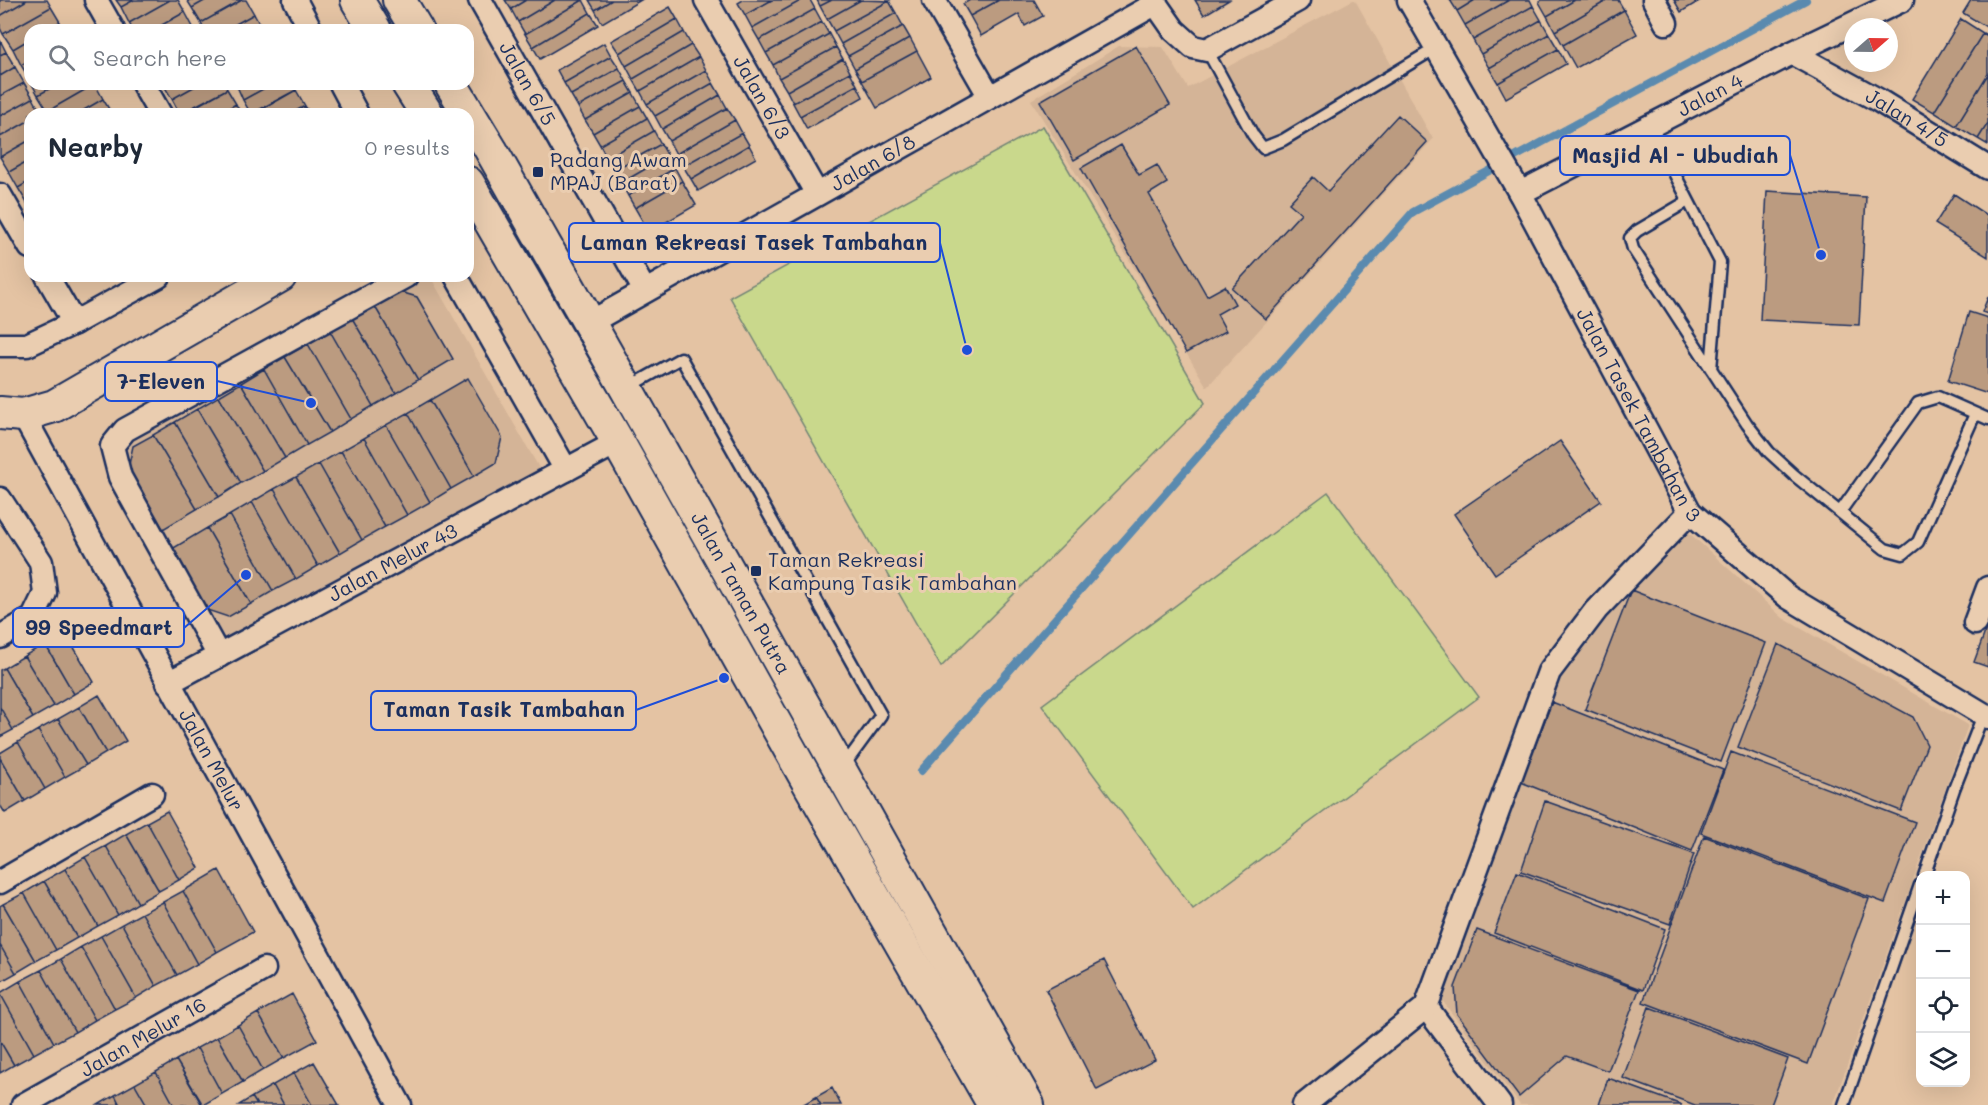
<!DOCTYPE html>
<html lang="en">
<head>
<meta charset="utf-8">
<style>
  :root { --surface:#fff; --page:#f2f2f3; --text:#1f2937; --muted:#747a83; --line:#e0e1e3 }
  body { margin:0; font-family:Mali,sans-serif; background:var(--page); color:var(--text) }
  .controls { position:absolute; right:18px; bottom:18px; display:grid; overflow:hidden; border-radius:12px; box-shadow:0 6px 24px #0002 }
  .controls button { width:54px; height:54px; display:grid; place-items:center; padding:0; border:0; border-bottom:2px solid var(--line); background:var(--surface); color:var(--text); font:30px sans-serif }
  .compass { position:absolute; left:1844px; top:18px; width:54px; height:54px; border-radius:50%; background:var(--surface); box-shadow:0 6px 24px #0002; rotate:70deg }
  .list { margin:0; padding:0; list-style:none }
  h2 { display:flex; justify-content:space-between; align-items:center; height:78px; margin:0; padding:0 24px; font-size:26px }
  h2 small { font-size:20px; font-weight:400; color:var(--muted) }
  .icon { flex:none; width:33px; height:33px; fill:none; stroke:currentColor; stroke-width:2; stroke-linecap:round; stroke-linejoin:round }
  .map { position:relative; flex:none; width:1988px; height:1105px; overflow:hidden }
  .search { position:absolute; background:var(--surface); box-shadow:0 6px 24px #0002; left:24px; top:24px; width:450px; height:66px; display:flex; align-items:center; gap:15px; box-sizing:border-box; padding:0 21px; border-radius:18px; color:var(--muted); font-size:22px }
  .panel { position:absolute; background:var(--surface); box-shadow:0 6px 24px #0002; left:24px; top:108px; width:450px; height:174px; border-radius:18px }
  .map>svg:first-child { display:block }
  .built { fill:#d4b497 }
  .green { fill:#c9d88c; stroke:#728475; stroke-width:1.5 }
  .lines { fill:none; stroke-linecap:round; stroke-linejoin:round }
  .stream { stroke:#5a8aaf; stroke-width:8 }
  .building { fill:#bb9b80; stroke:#1b2f5e; stroke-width:1.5 }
  .lane-casing { stroke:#1b2f5e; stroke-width:15 }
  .street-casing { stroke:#1b2f5e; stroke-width:27 }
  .secondary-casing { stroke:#1b2f5e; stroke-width:36 }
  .lane { stroke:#eacdb0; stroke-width:10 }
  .street { stroke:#eacdb0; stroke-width:22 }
  .secondary { stroke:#eacdb0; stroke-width:32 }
  .poi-dot { fill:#1b2f5e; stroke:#eacdb0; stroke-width:2 }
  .labels { text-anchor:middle; stroke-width:6; stroke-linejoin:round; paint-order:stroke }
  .street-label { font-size:20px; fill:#1b2f5e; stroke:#eacdb0 }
  .poi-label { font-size:20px; fill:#1b2f5e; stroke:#eacdb0; text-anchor:start }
  .leader { fill:none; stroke:#1d4ed8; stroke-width:2 }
  .callout-dot { fill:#1d4ed8; stroke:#eacdb0; stroke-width:2 }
  .callout { fill:#eacdb0; stroke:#1d4ed8; stroke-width:2 }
  .callout-label { font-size:21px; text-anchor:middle; font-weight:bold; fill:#1b2f5e }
</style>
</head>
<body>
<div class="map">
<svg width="1988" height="1105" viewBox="0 0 1988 1105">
  <rect width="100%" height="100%" fill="#e4c3a3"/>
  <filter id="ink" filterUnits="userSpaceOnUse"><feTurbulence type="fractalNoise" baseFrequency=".0167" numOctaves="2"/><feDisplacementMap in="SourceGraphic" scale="12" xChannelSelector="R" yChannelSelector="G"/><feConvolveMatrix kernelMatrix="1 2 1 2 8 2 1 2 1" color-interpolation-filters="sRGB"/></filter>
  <g filter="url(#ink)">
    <!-- built -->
    <path class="built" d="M1353 0H1355L1433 139 1207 387 1031 100 1119 46 1163 47 1188 88Z
      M427 276H430L542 473 224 642 129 474 122 447 132 437Z
      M1687 531 1783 618 1968 725 1833 1105H1520L1439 996 1557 677 1606 613Z"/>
    <!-- green -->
    <path class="green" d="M1043 126 1205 403 941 667 730 297Z
      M1328 492 1479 697 1193 909 1042 705Z"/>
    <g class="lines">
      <!-- stream -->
      <path class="stream" d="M921 771 1413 212 1806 0"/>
    </g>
    <!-- building -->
    <path class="building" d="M0 0H27L0 16Z
      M27 0H47L51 7 3 34 0 28V16Z
      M116 0H134L121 7Z
      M134 0H170L129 23 121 7Z
      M170 0H178L185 12 153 30H133L129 23Z
      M187 0H206L192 8Z
      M206 0H242L201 23 192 8Z
      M242 0H246L254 14 225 30H204L201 23Z
      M505 0H526L511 9Z
      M526 0H555L518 22 511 9Z
      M555 0H583L525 34 518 22Z
      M583 0 590 13 533 47 525 34Z
      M589 0H612L595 10Z
      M612 0H641L602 23 595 10Z
      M743 0H772L745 15 738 3Z
      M772 0H802L752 28 745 15Z
      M802 0H810L815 9 759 40 752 28Z
      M817 0H832L820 6Z
      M832 0H861L827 19 820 6Z
      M861 0 889 1 834 31 827 19Z
      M970 0H999L970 16 963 4Z
      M999 0H1034L1043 16 1025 26 1019 14 981 36 970 16Z
      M1195 0H1229L1204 15Z
      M1450 0H1475L1457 11Z
      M1475 0H1509L1465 25 1457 11Z
      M1509 0H1530L1533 6 1473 40 1465 25Z
      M1542 0H1575L1547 16 1539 2Z
      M1575 0H1608L1555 31 1547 16Z
      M1608 0H1618L1624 10 1563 45 1555 31Z
      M1674 0H1701L1681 12Z
      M1971 0H1988V28L1963 13Z
      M889 1 896 13 841 44 834 31Z
      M1533 6 1541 20 1481 54 1473 40Z
      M51 7 60 22 46 30H30V39L13 49 3 34Z
      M670 7 677 19 619 53 611 41Z
      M815 9 822 22 766 53 759 40Z
      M1624 10 1637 34 1576 68 1563 45Z
      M185 12 193 27 188 30H153Z
      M590 13 598 25 540 59 533 47Z
      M896 13 903 26 848 56 841 44Z
      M254 14 262 29 225 30Z
      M677 19 684 32 626 66 619 53Z
      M1961 19 1983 33 1934 112 1912 99Z
      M1541 20 1549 34 1489 68 1481 54Z
      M60 22 64 30H46Z
      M822 22 829 34 773 65 766 53Z
      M903 26 910 38 855 69 848 56Z
      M684 32 691 45 633 79 626 66Z
      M1983 33 1988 36V74L1956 126 1934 112Z
      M829 34 836 47 779 78 773 65Z
      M1549 34 1558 49 1498 83 1489 68Z
      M910 38 917 51 862 81 855 69Z
      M30 39V60L21 65 13 49Z
      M0 40 6 52 0 55Z
      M604 43 611 56 564 83 557 70Z
      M691 45 699 57 640 91 633 79Z
      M1136 46 1170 105 1074 160 1040 101Z
      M836 47 843 59 787 91 779 78Z
      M1558 49 1566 64 1506 98 1498 83Z
      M917 51 931 77 877 108 862 81Z
      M6 52 15 67 0 76V55Z
      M611 56 619 68 571 95 564 83Z
      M699 57 706 70 647 104 640 91Z
      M843 59 850 72 793 103 787 91Z
      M30 60V80L21 65Z
      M15 67 24 83 0 96V76Z
      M619 68 626 81 578 107 571 95Z
      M706 70 713 83 655 116 647 104Z
      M850 72 857 85 800 116 793 103Z
      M1988 74V123L1978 139 1956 126Z
      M626 81 633 93 585 120 578 107Z
      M24 83 33 98 0 116V96Z
      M713 83 720 95 662 129 655 116Z
      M32 84H58L38 95Z
      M58 84H95L48 111 38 95Z
      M95 84 103 99 77 114H49L48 111Z
      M163 84H199L172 99Z
      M199 84H225L227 89 180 114 172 99Z
      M236 84H272L243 100Z
      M272 84H293L296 90 251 114 243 100Z
      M857 85 863 97 807 129 800 116Z
      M227 89 236 104 218 114H182Z
      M296 90 305 106 290 114H254Z
      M633 93 640 106 593 133 585 120Z
      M720 95 727 108 669 141 662 129Z
      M33 98 41 113 30 114V120L0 137V116Z
      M103 99 112 114H77Z
      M236 104 241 114H218Z
      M305 106 310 114H290Z
      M640 106 647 118 600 145 593 133Z
      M727 108 735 120 676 154 669 141Z
      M1398 115 1427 142 1266 319 1232 288 1301 213 1289 203 1313 177 1328 191Z
      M647 118 654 131 607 158 600 145Z
      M30 120V140L0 157V137Z
      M735 120 742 133 683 166 676 154Z
      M1988 123V145L1978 139Z
      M654 131 661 144 614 170 607 158Z
      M742 133 749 145 691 179 683 166Z
      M30 140V160L9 172 0 157Z
      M661 144 668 156 621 183 614 170Z
      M749 145 756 158 698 191 691 179Z
      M1121 145 1139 175 1157 165 1167 183 1149 194 1207 296 1225 286 1235 304 1217 314 1226 331 1186 353 1081 168Z
      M668 156 675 168 628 196 621 183Z
      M30 160V181L18 188 9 172Z
      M675 168 682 181 635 208 628 196Z
      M30 181V201L27 203 18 188Z
      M682 181 696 205 649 232 635 208Z
      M1767 191 1866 197 1859 325 1760 320Z
      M1954 194 1988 216V257L1935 224Z
      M397 291 417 297 453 359 418 380 374 305Z
      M1988 297V314L1982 312Z
      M374 305 418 380 396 393 352 318Z
      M1969 312 1988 318V394L1948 381Z
      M352 318 396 393 373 406 330 331Z
      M330 331 373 406 351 419 308 344Z
      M308 344 351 419 330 432 285 357Z
      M285 357 330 432 307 445 264 369Z
      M264 369 307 445 285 458 241 383Z
      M468 378 502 437 496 463 474 476 430 400Z
      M241 383 285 458 263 471 219 396Z
      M219 396 263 471 241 483 197 409Z
      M430 400 474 476 451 489 408 413Z
      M197 409 241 483 219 497 175 422Z
      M408 413 451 489 430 502 386 425Z
      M175 422 219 497 197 509 153 435Z
      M386 425 430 502 407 515 364 438Z
      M153 435 197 509 163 529 128 469 133 446Z
      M364 438 407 515 385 527 341 451Z
      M1560 441 1601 501 1495 574 1454 514Z
      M341 451 385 527 362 540 319 464Z
      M319 464 362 540 340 553 296 477Z
      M296 477 340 553 318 566 274 489Z
      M274 489 318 566 296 579 252 502Z
      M252 502 296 579 273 591 230 515Z
      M230 515 273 591 251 604 207 528Z
      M207 528 251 604 228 617 207 610 172 549Z
      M1631 590 1766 643 1721 762 1585 709Z
      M1988 624V667L1974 662Z
      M65 632 94 682 74 694 45 644Z
      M45 644 74 694 54 706 24 656Z
      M1778 644 1913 717 1927 745 1901 811 1738 747Z
      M24 656 54 706 33 718 4 668Z
      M4 668 33 718 13 730 0 707V670Z
      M99 695 126 741 106 753 79 707Z
      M1552 702 1723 770 1692 851 1521 782Z
      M0 707 13 730 0 737Z
      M79 707 106 753 86 765 58 719Z
      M58 719 86 765 65 777 38 730Z
      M38 730 65 777 45 789 18 742Z
      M18 742 45 789 25 801 0 758V753Z
      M1731 752 1915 822 1885 903 1701 833Z
      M0 758 25 801 5 813 0 805Z
      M1545 801 1694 854 1670 924 1521 871Z
      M167 811 199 868 179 880 147 822Z
      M147 822 179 880 159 891 126 834Z
      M126 834 159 891 138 903 106 846Z
      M1704 836 1869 899 1808 1064 1643 1002Z
      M106 846 138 903 118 915 85 857Z
      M85 857 118 915 98 926 65 869Z
      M65 869 98 926 77 938 44 881Z
      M219 870 253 932 217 952 183 891Z
      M1517 872 1665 929 1643 990 1494 933Z
      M44 881 77 938 56 950 24 893Z
      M183 891 217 952 197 964 163 902Z
      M24 893 56 950 36 961 3 904Z
      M163 902 197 964 177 975 142 913Z
      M3 904 36 961 16 973 0 945V906Z
      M142 913 177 975 156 986 122 924Z
      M122 924 156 986 136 998 101 936Z
      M1477 930 1639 990 1608 1071 1567 1056 1519 1097 1457 1014 1455 987Z
      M101 936 136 998 115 1009 81 947Z
      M0 945 16 973 0 982Z
      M81 947 115 1009 95 1020 61 959Z
      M61 959 95 1020 75 1032 41 970Z
      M1104 960 1155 1060 1097 1090 1046 990Z
      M41 970 75 1032 54 1043 20 981Z
      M20 981 54 1043 34 1054 0 993Z
      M0 993 34 1054 14 1065 0 1041Z
      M292 994 317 1040 284 1058 258 1013Z
      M1649 1007 1788 1059 1771 1105H1695L1623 1078Z
      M258 1013 284 1058 263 1070 238 1025Z
      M238 1025 263 1070 243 1082 217 1037Z
      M217 1037 243 1082 222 1094 197 1048Z
      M0 1041 14 1065 0 1073Z
      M197 1048 222 1094 203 1105 176 1060Z
      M176 1060 202 1105H174L156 1072Z
      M314 1062 339 1105H312L294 1073Z
      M156 1072 174 1105H147L135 1084Z
      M294 1073 312 1105H284L273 1085Z
      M1608 1078 1682 1105H1599Z
      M135 1084 147 1105H120L115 1095Z
      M273 1085 284 1105H257L252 1097Z
      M832 1088 841 1105H821L816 1097Z
      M115 1095 120 1105H98Z
      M252 1097 257 1105H239Z
      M816 1097 821 1105H802Z"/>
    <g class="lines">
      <!-- lane casing -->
      <g class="lane-casing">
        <path id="lane" d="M1207 50 1253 135 1263 148 1283 140 1436 48
          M1650 126 1720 262 1711 369
          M1688 201 1637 231 1630 238 1633 249 1747 424 1769 452 1794 475 1885 549 1903 554 1918 542 1975 414
          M629 387 681 358 881 715 843 767
          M1840 512 1918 403 1938 397 1988 419
          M1924 876 1954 789 1983 715
          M1844 1105 1920 885"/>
      </g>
      <!-- street casing -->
      <g class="street-casing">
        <g id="street">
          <path d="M96 0 113 30"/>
          <path d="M295 0 311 30"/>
          <path id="s1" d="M480 0 645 291"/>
          <path id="s2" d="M706 0 817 194"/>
          <path d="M934 0 990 97"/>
          <path d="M1153 0 1174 30 1193 47 1207 50 1298 0"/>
          <path id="s3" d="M1409 0 1520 193 1690 512 1788 597 1988 717"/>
          <path d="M1654 0 1666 23"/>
          <path id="s4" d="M1792 53 1878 100 1988 168"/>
          <path d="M143 84 160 114"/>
          <path d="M341 84 357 114"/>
          <path id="s5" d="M1520 193 1792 53 1902 0"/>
          <path d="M0 195 30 247"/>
          <path d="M47 276 74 323"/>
          <path d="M456 276 566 470"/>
          <path id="s6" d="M589 323 1155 4"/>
          <path d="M0 345H27L74 323 159 276"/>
          <path id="s7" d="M23 415 400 1105"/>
          <path d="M0 499 41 562 45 593 33 618 0 637"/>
          <path d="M1975 623 1988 588"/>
          <path d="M219 656 120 477 112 446 125 430 406 276"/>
          <path id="s8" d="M168 683 618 442"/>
          <path d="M0 882 152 794"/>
          <path d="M1426 1007 1500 1105"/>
          <path id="s9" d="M23 1105 264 969"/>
          <path d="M1304 1105 1426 1007 1549 672 1596 610 1690 512"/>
        </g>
      </g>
      <!-- secondary casing -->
      <g class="secondary-casing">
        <g id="secondary">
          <path d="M357 0 375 30"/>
          <path d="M399 0 417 30"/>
          <path d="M408 84 427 114"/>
          <path id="s10" d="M451 84 491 150 626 388 1028 1105"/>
          <path d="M468 183 618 442 811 787 994 1105"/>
          <path d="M0 413 23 415 54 406 280 276"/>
        </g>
      </g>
      <!-- lane -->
      <use href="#lane" class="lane"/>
      <!-- street -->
      <use href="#street" class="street"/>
      <!-- secondary -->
      <use href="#secondary" class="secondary"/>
    </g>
  </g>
  <!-- markers -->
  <g class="poi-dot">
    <rect x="532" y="166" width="12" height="12" rx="3"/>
    <rect x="750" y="565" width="12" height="12" rx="3"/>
  </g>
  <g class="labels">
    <!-- street labels -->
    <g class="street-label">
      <text dy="7" stroke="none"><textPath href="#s1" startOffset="96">Jalan 6/5</textPath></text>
      <text dy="7" stroke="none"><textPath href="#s5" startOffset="214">Jalan 4</textPath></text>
      <text dy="7" stroke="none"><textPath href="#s2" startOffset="112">Jalan 6/3</textPath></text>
      <text dy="7" stroke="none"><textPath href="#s4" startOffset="132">Jalan 4/5</textPath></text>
      <text dy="7" stroke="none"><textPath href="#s6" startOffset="326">Jalan 6/8</textPath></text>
      <text dy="7" stroke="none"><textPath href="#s3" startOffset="474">Jalan Tasek Tambahan 3</textPath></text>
      <text dy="7" stroke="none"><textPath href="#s8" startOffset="255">Jalan Melur 43</textPath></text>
      <text dy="7" stroke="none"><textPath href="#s10" startOffset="586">Jalan Taman Putra</textPath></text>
      <text dy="7" stroke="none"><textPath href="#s7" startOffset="393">Jalan Melur</textPath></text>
      <text dy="7" stroke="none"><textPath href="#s9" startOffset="138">Jalan Melur 16</textPath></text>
    </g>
    <!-- poi labels -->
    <g class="poi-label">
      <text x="550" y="167">Padang Awam<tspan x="550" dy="23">MPAJ (Barat)</tspan></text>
      <text x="768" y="567">Taman Rekreasi<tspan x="768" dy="23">Kampung Tasik Tambahan</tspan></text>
    </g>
  </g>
  <!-- callouts -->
  <path class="leader" d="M1821 255L1790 155M967 350L940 243M311 403L217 381M246 575L184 628M724 678L636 710"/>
  <g class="callout-dot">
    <circle cx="1821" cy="255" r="6"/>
    <circle cx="967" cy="350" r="6"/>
    <circle cx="311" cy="403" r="6"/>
    <circle cx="246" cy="575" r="6"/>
    <circle cx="724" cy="678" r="6"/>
  </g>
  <g class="callout">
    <rect x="1560" y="136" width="230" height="39" rx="6"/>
    <rect x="569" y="223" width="371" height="39" rx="6"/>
    <rect x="105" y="362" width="112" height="39" rx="6"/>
    <rect x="13" y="608" width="171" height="39" rx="6"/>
    <rect x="371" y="691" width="265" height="39" rx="6"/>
  </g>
  <g class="callout-label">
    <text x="1675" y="163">Masjid Al - Ubudiah</text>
    <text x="754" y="250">Laman Rekreasi Tasek Tambahan</text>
    <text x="161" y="389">7-Eleven</text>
    <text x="99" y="635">99 Speedmart</text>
    <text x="504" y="717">Taman Tasik Tambahan</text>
  </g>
</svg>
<div class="controls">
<button>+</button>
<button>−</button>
<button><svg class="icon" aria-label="locate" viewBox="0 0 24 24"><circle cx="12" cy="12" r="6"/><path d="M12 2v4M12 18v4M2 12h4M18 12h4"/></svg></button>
<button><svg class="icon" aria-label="layers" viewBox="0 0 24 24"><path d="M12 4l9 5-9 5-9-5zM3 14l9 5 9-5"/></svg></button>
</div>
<svg class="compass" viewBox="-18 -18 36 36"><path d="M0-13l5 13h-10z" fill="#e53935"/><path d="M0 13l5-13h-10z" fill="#747a83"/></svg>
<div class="search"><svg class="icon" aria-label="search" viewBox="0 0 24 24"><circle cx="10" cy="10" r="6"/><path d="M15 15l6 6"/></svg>Search here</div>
<section class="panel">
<h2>Nearby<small>0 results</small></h2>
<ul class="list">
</ul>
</section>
</div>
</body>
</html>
